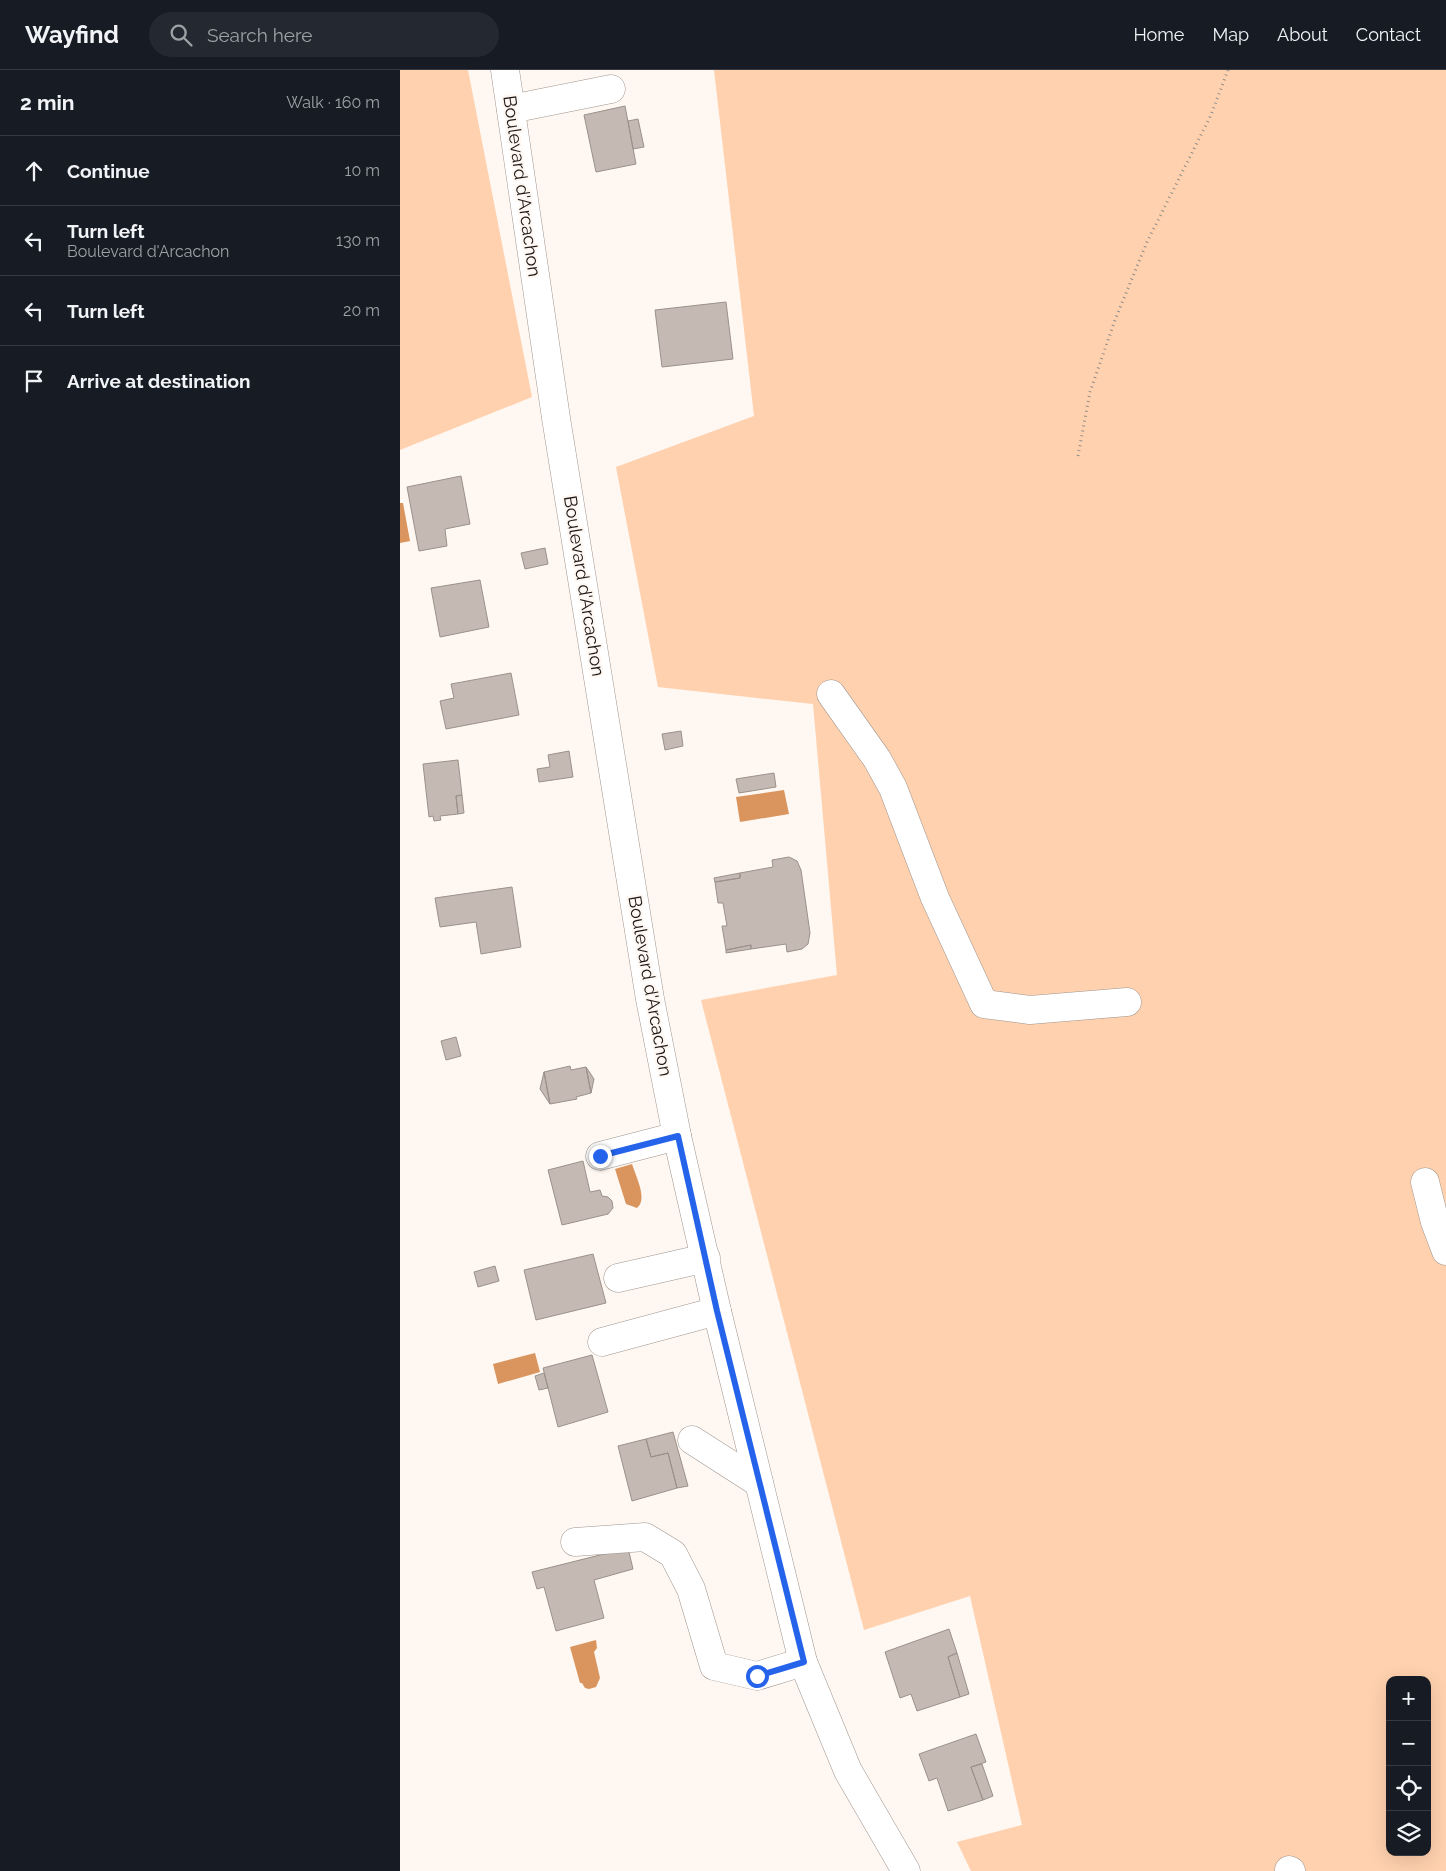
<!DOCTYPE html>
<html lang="en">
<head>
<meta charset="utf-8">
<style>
  :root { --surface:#171b24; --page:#242831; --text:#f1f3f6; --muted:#9ea1a6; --line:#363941 }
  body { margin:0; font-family:Raleway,sans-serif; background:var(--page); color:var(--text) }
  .controls { position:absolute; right:15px; bottom:15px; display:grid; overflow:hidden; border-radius:10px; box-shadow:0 5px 20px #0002 }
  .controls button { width:45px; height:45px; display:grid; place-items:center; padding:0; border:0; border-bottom:1px solid var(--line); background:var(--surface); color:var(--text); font:25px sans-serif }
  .stop { position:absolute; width:15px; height:15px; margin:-11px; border:4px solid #2563eb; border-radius:50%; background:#fff }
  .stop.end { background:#2563eb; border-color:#fff; box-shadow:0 1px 5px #0008 }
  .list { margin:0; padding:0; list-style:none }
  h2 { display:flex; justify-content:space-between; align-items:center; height:65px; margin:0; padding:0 20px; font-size:21px }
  h2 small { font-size:16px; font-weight:400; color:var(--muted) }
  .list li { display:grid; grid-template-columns:32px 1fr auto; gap:15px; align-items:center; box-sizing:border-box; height:70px; padding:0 20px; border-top:1px solid var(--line) }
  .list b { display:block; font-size:19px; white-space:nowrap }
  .list p { margin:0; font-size:16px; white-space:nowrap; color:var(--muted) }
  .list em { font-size:16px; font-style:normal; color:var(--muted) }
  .icon { flex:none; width:28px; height:28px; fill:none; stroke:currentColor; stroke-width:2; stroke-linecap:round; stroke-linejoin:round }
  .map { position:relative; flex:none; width:1046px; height:1801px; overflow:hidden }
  header { display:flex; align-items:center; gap:30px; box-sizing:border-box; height:70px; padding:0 25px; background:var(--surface); border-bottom:1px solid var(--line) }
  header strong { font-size:24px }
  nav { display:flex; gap:28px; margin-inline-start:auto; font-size:18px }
  .search { width:350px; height:45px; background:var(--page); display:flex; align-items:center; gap:12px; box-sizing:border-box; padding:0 18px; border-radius:28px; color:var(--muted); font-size:19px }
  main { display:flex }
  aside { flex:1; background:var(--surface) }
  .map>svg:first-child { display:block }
  .green { fill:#ffd1ae; fill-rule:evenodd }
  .water { fill:#d9955d }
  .building { fill:#c4bab3; stroke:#9b918a }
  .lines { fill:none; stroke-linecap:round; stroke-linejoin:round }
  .minor-casing { stroke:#9f958e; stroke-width:29 }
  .major-casing { stroke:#9f958e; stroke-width:29 }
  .path { stroke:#938e8a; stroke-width:3; stroke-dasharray:1 4; stroke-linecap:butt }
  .minor { stroke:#fff; stroke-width:28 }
  .major { stroke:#fff; stroke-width:28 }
  .route { stroke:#2563eb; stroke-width:6 }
  .labels { text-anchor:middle; stroke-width:4.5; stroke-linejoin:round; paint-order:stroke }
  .street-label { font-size:18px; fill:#1b1815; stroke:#fef7f2 }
</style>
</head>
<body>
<header>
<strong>Wayfind</strong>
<div class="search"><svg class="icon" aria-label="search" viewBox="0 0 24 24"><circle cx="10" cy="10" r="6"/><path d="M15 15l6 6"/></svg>Search here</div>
<nav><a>Home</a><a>Map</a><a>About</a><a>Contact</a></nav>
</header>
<main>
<aside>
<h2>2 min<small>Walk · 160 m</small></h2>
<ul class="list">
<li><svg class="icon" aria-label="ahead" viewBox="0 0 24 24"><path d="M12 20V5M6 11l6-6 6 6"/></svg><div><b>Continue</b></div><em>10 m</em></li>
<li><svg class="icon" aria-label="left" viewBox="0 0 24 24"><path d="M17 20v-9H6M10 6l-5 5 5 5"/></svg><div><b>Turn left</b><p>Boulevard d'Arcachon</p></div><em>130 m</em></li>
<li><svg class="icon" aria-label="left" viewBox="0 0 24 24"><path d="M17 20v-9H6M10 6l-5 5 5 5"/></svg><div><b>Turn left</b></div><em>20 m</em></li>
<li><svg class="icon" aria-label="arrive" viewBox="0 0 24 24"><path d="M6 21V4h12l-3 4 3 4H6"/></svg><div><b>Arrive at destination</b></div></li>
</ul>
</aside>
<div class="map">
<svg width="1046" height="1801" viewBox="0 0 1046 1801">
  <rect width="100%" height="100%" fill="#fef7f2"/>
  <!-- green -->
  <path class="green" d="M0 0H68L132 327 0 380Z
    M314 0H1046V1801H571L557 1772 622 1755 570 1526 464 1560 301 930 437 905 413 634 258 617 216 397 354 346ZM990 1610H1027V1782H990Z"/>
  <!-- water -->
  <path class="water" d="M0 433H3L10 471 0 473Z
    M384 720 389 744 340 752 336 727Z
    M232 1094C236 1107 248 1129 237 1138L226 1134 215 1099Z
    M135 1283 140 1302 98 1314 93 1294Z
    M196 1570 197 1578 194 1582 200 1608 196 1617 189 1619 185 1618 182 1613H180L170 1577Z"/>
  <!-- building -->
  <path class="building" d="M225 36 236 94 196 102 184 45Z
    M238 49 244 77 233 79 228 51Z
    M326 232 333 289 262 297 255 240Z
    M61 406 70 454 45 459 47 476 19 481 7 417Z
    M145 478 148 494 125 499 121 483Z
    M80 510 89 557 40 567 31 518Z
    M111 603 119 645 46 659 40 631 54 628 51 614Z
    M281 661 283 676 265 680 262 664Z
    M169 681 173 707 139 712 137 699 150 697 148 685Z
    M58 690 62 725 56 726 58 744 40 746 41 750 34 751 33 746 29 747 23 694Z
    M374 703 376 717 339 723 336 709Z
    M62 725 64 743 58 744 56 726Z
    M389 787 397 791 401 800 410 863 408 874 402 879 387 882 386 874 351 879V875L326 880 322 856H327L323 833H318L315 812 340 808V803L373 797 372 790Z
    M340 803V808L315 812 314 808Z
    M112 817 121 877 81 884 76 852 40 857 35 828Z
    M351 875V879L326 883V880Z
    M56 967 61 986 46 990 41 971Z
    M170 996 171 1000 186 997 191 1023 176 1027 177 1029 150 1034 144 1002Z
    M186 997 194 1009 191 1023Z
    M144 1002 150 1034 140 1019Z
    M183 1091 190 1122 200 1120 202 1126 208 1127 212 1131 213 1138 208 1144 162 1155 148 1100Z
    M193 1184 206 1233 136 1250 124 1200Z
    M95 1196 99 1211 78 1217 74 1202Z
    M192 1285 208 1342 158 1357 143 1298Z
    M144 1303 148 1318 139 1320 135 1306Z
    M273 1362 288 1416 277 1418 268 1383 251 1387 246 1369Z
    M246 1369 251 1387 268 1383 277 1418 232 1431 218 1376Z
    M228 1478 233 1499 194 1510 204 1548 156 1561 144 1517 137 1519 132 1502Z
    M549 1559 557 1583 548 1587 560 1627 517 1641 511 1624 500 1628 485 1582Z
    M557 1583 569 1624 560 1627 548 1587Z
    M576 1664 586 1692 571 1697 583 1730 548 1741 537 1708 529 1711 519 1684Z
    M582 1694 593 1726 583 1730 571 1697Z"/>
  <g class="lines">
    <!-- minor casing -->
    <g class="minor-casing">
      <path id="minor" d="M111 39 211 19
        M431 624 477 689 493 718 535 828 584 934 630 940 727 932
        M200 1086 277 1066
        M1025 1112 1035 1152 1046 1181
        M218 1208 306 1188
        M202 1272 317 1241
        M292 1370 359 1413
        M175 1472 245 1467 273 1484 291 1519 314 1596 357 1606 403 1592
        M889 1800 891 1801"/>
    </g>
    <!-- major casing -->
    <g class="major-casing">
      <path id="major" d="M105 0 156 348 250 929 277 1066 317 1241 403 1592 448 1701 506 1801"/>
    </g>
    <!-- path -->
    <path class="path" d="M678 386 690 322 715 250 747 172 811 45 828 0"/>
    <!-- minor -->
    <use href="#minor" class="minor"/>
    <!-- major -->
    <use href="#major" class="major"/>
  </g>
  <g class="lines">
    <!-- route -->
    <path class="route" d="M200 1086 278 1066 317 1241 404 1592 357 1606"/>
  </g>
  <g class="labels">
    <!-- street labels -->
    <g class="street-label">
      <text transform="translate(122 116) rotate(82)" y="6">Boulevard d'Arcachon</text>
      <text transform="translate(184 516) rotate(81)" y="6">Boulevard d'Arcachon</text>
      <text transform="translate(250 916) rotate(80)" y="6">Boulevard d'Arcachon</text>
    </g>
  </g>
</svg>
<div class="controls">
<button>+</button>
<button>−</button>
<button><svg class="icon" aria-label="locate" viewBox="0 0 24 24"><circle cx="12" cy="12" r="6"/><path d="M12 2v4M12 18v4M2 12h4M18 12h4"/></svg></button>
<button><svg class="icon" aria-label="layers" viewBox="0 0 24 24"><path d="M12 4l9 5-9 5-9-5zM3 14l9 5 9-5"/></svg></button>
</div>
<div class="stop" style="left:357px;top:1606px"></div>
<div class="stop end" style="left:200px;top:1086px"></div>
</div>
</main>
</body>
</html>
